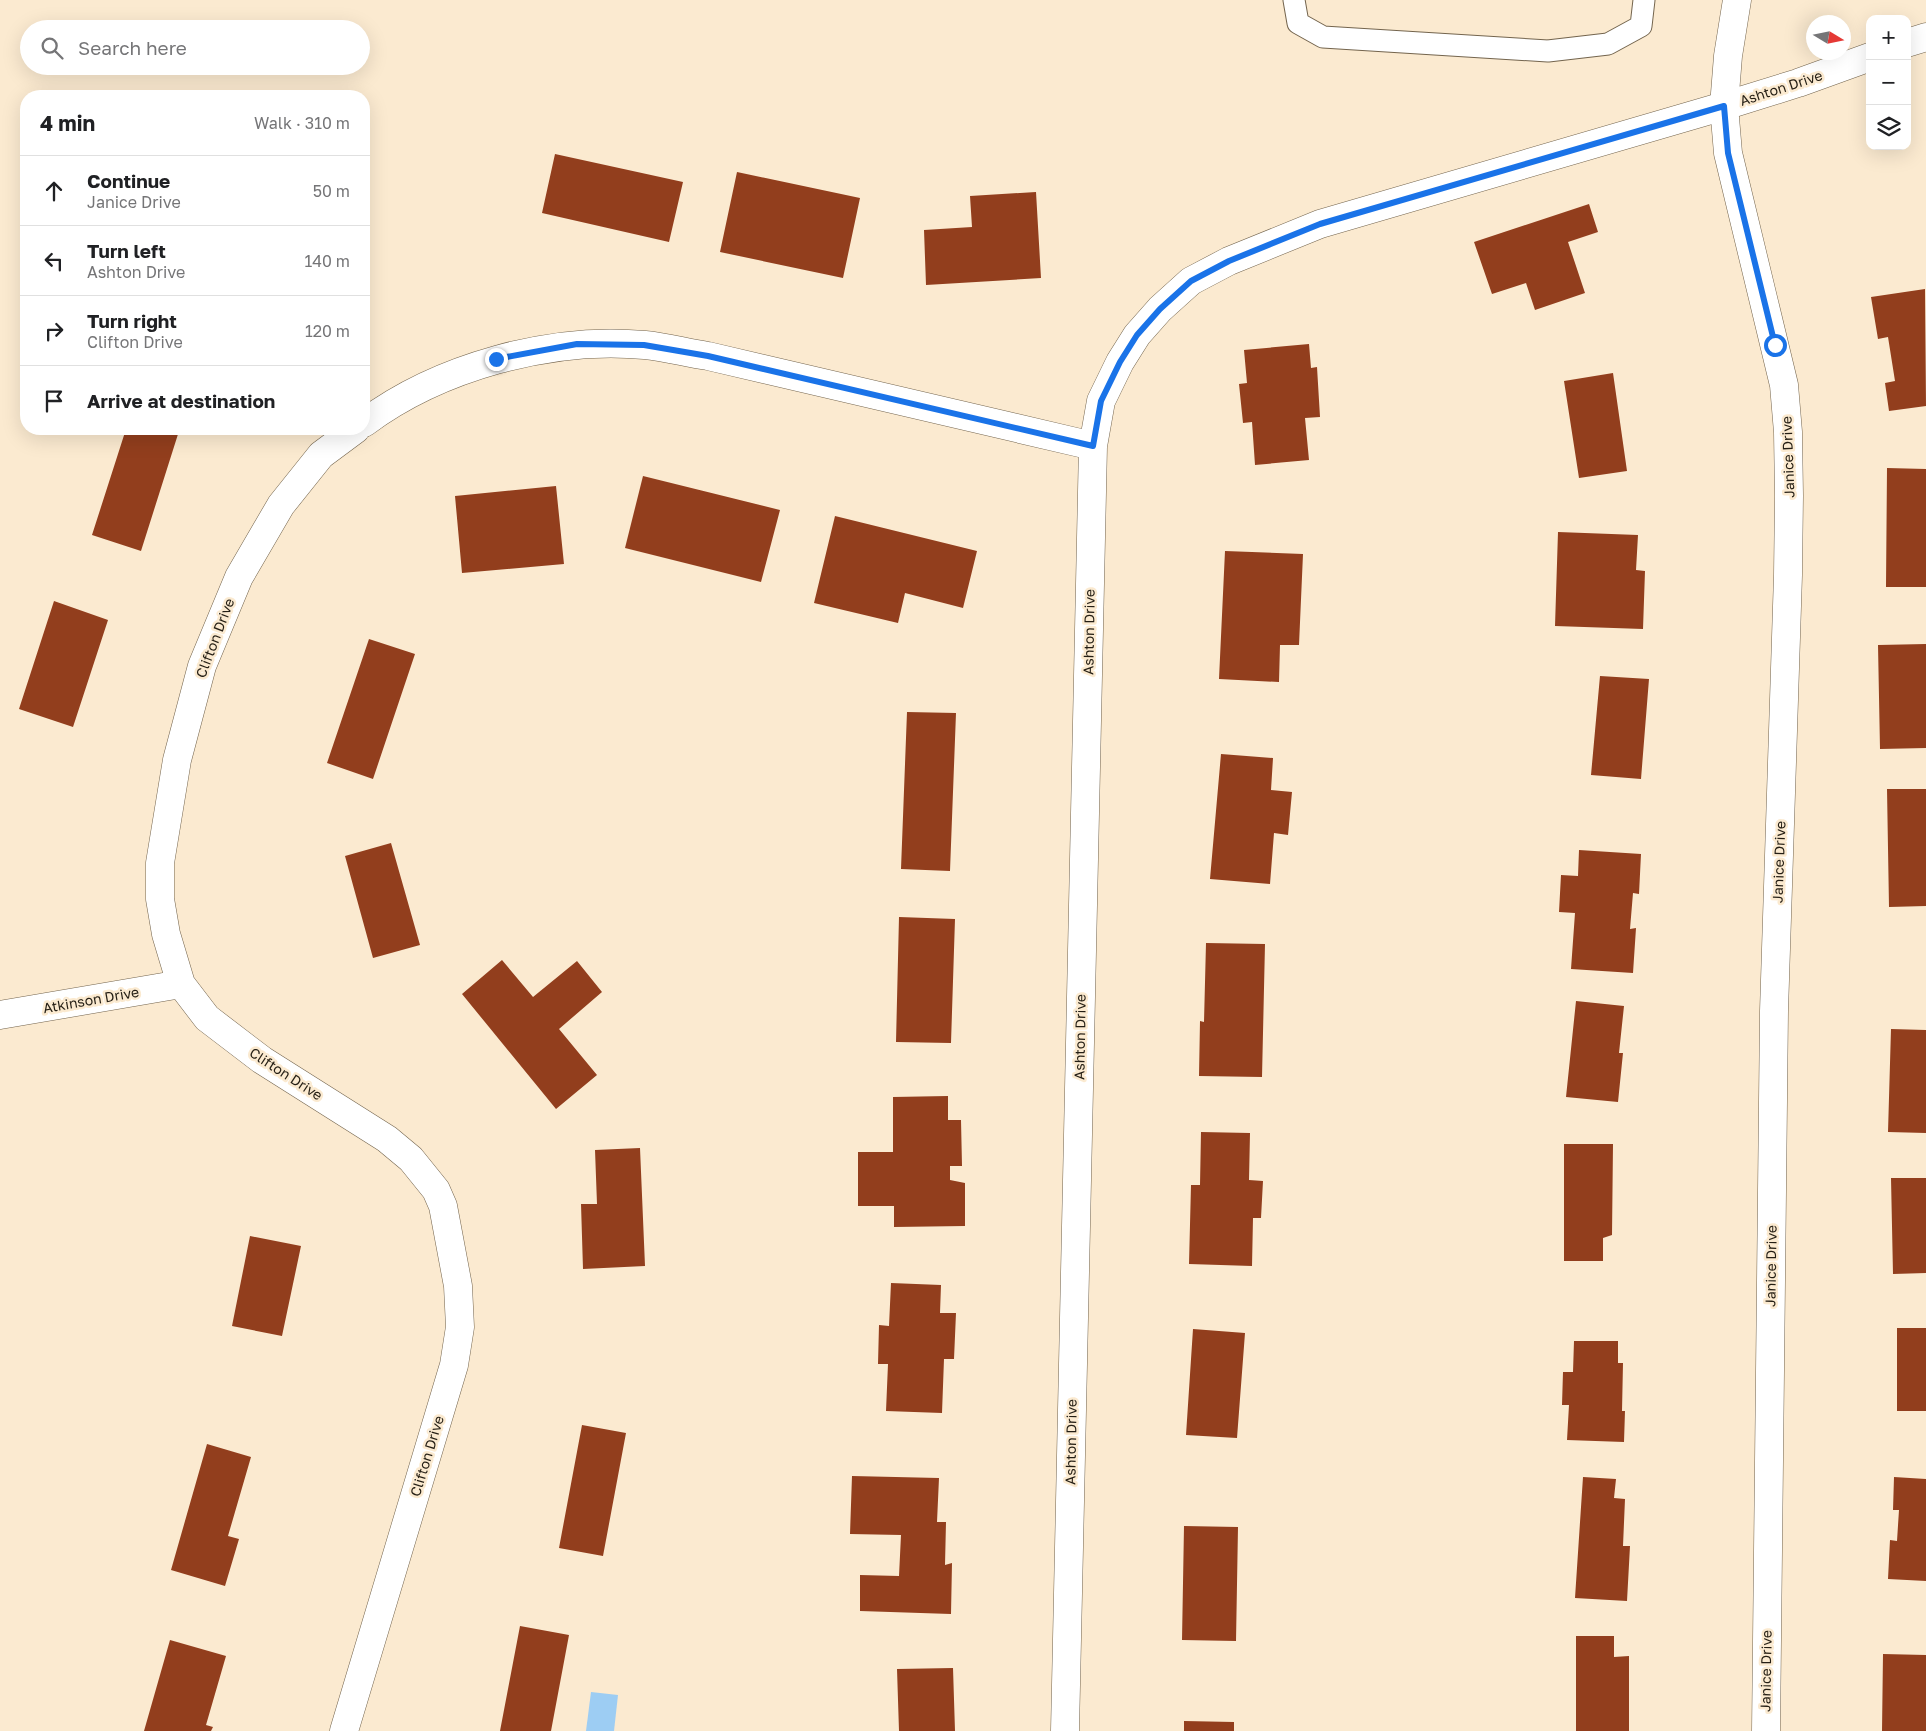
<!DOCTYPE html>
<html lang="en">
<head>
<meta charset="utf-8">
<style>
  :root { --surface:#fff; --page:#f6f6f6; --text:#202124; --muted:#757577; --line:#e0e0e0 }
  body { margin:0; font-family:"Golos Text",sans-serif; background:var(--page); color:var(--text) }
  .controls { position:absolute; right:15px; top:15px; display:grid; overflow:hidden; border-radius:10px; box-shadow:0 5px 20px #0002 }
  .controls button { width:45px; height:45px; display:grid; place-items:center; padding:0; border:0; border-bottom:1px solid var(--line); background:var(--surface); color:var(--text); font:25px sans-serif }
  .compass { position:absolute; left:1806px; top:15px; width:45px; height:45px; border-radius:50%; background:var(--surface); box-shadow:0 5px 20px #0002; rotate:100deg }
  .stop { position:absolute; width:15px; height:15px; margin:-11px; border:4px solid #1a73e8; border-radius:50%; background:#fff }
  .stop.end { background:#1a73e8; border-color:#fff; box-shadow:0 1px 5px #0008 }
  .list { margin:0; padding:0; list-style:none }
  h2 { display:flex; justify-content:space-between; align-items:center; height:65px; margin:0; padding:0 20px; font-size:21px }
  h2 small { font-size:16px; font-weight:400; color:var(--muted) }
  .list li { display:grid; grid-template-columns:32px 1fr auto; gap:15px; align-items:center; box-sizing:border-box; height:70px; padding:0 20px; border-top:1px solid var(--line) }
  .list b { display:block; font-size:19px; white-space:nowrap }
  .list p { margin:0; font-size:16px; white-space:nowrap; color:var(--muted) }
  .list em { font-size:16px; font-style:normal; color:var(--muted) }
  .icon { flex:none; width:28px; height:28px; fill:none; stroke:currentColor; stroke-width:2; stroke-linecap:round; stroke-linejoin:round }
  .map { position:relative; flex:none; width:1926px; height:1731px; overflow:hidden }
  .search { position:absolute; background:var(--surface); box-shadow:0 5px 20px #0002; left:20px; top:20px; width:350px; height:55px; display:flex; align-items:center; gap:12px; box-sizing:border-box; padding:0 18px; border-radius:28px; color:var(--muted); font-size:19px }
  .panel { position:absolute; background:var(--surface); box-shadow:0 5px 20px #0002; left:20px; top:90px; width:350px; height:345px; border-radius:20px }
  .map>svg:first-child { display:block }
  .water { fill:#9dcdf3 }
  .building { fill:#923e1d }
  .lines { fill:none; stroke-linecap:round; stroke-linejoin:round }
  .lane-casing { stroke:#73644d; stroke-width:23 }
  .street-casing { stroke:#73644d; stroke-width:29 }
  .secondary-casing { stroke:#73644d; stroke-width:29 }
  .lane { stroke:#fff; stroke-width:21 }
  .street { stroke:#fff; stroke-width:28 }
  .secondary { stroke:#fff; stroke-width:28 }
  .route { stroke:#1a73e8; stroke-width:6 }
  .labels { text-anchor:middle; stroke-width:5; stroke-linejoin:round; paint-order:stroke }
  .street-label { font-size:14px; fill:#241e14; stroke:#fbead0 }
</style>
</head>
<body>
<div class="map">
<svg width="1926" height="1731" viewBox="0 0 1926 1731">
  <rect width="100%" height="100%" fill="#fbead0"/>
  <!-- water -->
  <path class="water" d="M591 1692 618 1695 614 1731H586Z"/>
  <!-- building -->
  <path class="building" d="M555 154 683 182 669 242 542 213Z
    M737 172 860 198 843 278 720 252Z
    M1036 192 1041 278 926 285 924 230 972 227 970 196Z
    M1589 204 1598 232 1568 242 1585 293 1535 310 1526 283 1492 294 1474 242Z
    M1925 289 1926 406 1889 411 1885 383 1895 381 1888 337 1878 339 1871 297Z
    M1309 344 1311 368 1317 367 1320 417 1305 418 1309 460 1255 465 1252 422 1243 423 1239 384 1247 383 1244 350Z
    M1613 373 1627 471 1579 478 1564 381Z
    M126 429H173L179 431 141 551 92 535Z
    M1887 468 1926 469V587H1886Z
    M643 476 780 510 761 582 625 548Z
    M556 486 564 564 462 573 455 496Z
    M835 516 977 551 963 608 905 593 898 623 814 603Z
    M1558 532 1638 535 1636 570 1645 571 1643 629 1555 626Z
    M1225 551 1303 554 1299 645H1280L1279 682 1219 679Z
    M54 601 108 620 73 727 19 709Z
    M369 639 415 654 373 779 327 763Z
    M1926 644V748L1880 749 1878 645Z
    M1600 676 1649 679 1641 779 1591 775Z
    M907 712 956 713 950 871 901 869Z
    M1221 754 1273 758 1271 790 1292 792 1288 835 1274 833 1270 884 1210 879Z
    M1887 789H1926V906L1889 907Z
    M391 843 420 945 373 958 345 856Z
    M1579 850 1641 854 1639 894 1633 893 1630 929 1636 928 1633 973 1571 969 1575 913 1559 912 1561 875 1578 876Z
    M899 917 955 919 951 1043 896 1042Z
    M1206 943 1265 944 1262 1077 1199 1076 1200 1021 1204 1022Z
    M502 960 533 997 577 961 602 992 559 1029 597 1075 556 1109 462 994Z
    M1576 1001 1624 1006 1619 1053H1623L1618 1102 1566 1097Z
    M1891 1029 1926 1030V1133L1888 1132Z
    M948 1096V1120H961L962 1166H950V1180L965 1183V1226L894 1227V1206H858V1152H893V1097Z
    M1201 1132 1250 1133 1249 1180 1263 1181 1261 1218H1253L1252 1266 1189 1264 1191 1185H1200Z
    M1564 1144H1613L1612 1235 1603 1238V1261H1564Z
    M640 1148 645 1266 583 1269 581 1204H597L595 1150Z
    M1891 1178H1926V1273L1893 1274Z
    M250 1236 301 1246 282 1336 232 1326Z
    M891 1283 941 1285 940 1313H956L954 1359H944L942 1413 886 1411 888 1364H878L879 1325 889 1326Z
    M1897 1328H1926V1411H1897Z
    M1193 1329 1245 1333 1237 1438 1186 1435Z
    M1574 1341H1618V1363H1623L1622 1411H1625L1624 1442 1567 1440 1569 1405H1562L1563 1372H1573Z
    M582 1425 626 1433 603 1556 559 1548Z
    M207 1444 251 1457 228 1536 239 1539 225 1586 171 1570Z
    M852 1476 939 1478 937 1522H946L945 1565 952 1563 951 1614 860 1611V1575L899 1576 901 1535 850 1534Z
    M1583 1477 1616 1479 1614 1498 1625 1499 1623 1546H1630L1627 1601 1575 1598Z
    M1894 1477 1926 1479V1581L1888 1579 1890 1540 1897 1541 1899 1510H1893Z
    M1184 1526 1238 1527 1236 1641 1182 1640Z
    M520 1626 569 1635 551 1731H500Z
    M1576 1636H1614V1657L1629 1656V1731H1576Z
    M170 1640 226 1656 206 1725 213 1727 211 1731H144Z
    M1883 1654 1926 1655V1731H1882Z
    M953 1668 955 1731H899L897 1669Z
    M1184 1721 1234 1722V1731H1184Z"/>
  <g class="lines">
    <!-- lane casing -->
    <g class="lane-casing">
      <path id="lane" d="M1294 0 1298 23 1323 37 1548 51 1608 44 1641 26 1644 0"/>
    </g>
    <!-- street casing -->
    <g class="street-casing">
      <path id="street" d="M1907 43 1926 37
        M364 423C439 367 551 336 645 345 666 347 687 353 708 356L1093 446
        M0 1015 181 984
        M344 1731 454 1365 460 1327 458 1286 443 1206 436 1190 411 1159 387 1139 262 1060 207 1018 181 984 166 934 160 899V863L177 760 202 666 239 577 281 505 321 455 356 429
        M1065 1731 1093 446 1101 401 1120 362 1137 335 1160 309 1191 281 1229 261 1320 224 1724 106 1798 83 1870 57"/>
    </g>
    <!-- secondary casing -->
    <g class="secondary-casing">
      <path id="secondary" d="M1737 0 1728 56 1724 106 1728 153 1784 385 1788 432 1789 496 1788 575 1774 1011 1766 1731"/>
    </g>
    <!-- lane -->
    <use href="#lane" class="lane"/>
    <!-- street -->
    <use href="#street" class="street"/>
    <!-- secondary -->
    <use href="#secondary" class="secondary"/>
  </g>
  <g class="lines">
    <!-- route -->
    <path class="route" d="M496 359 577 344 644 345 708 356 1093 446 1101 401 1120 362 1137 335 1160 309 1191 281 1229 261 1320 224 1724 106 1728 153 1775 345"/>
  </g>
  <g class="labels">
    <!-- street labels -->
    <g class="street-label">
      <text transform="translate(1781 88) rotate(-18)" y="5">Ashton Drive</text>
      <text transform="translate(1788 457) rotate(-92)" y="5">Janice Drive</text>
      <text transform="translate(1089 632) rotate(-89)" y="5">Ashton Drive</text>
      <text transform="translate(215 638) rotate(-69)" y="5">Clifton Drive</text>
      <text transform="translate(1779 862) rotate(-88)" y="5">Janice Drive</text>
      <text transform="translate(91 1000) rotate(-10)" y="5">Atkinson Drive</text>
      <text transform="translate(1080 1037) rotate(-89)" y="5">Ashton Drive</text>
      <text transform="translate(286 1074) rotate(33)" y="5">Clifton Drive</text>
      <text transform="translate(1771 1266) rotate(-89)" y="5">Janice Drive</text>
      <text transform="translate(1071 1442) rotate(-89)" y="5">Ashton Drive</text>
      <text transform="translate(427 1456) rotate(-73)" y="5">Clifton Drive</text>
      <text transform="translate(1766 1671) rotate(-89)" y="5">Janice Drive</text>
    </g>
  </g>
</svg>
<div class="controls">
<button>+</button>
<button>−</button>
<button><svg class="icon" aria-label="layers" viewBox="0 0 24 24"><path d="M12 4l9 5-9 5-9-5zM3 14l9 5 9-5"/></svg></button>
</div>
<svg class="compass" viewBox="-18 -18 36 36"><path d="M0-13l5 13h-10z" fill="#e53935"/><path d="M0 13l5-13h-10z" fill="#757577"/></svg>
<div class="stop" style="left:1775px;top:345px"></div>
<div class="stop end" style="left:496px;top:359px"></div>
<div class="search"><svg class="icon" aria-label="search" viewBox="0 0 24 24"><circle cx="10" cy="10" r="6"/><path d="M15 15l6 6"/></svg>Search here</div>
<section class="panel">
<h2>4 min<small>Walk · 310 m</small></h2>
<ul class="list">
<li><svg class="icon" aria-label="ahead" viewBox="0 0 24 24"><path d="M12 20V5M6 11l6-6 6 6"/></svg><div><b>Continue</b><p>Janice Drive</p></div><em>50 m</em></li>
<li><svg class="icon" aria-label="left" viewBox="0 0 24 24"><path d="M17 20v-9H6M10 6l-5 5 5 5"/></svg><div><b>Turn left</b><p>Ashton Drive</p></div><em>140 m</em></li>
<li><svg class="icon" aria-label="right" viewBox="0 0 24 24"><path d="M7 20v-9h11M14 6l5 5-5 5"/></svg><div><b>Turn right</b><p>Clifton Drive</p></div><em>120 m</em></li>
<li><svg class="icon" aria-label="arrive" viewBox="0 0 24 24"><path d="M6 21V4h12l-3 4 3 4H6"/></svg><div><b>Arrive at destination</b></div></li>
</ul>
</section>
</div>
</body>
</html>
